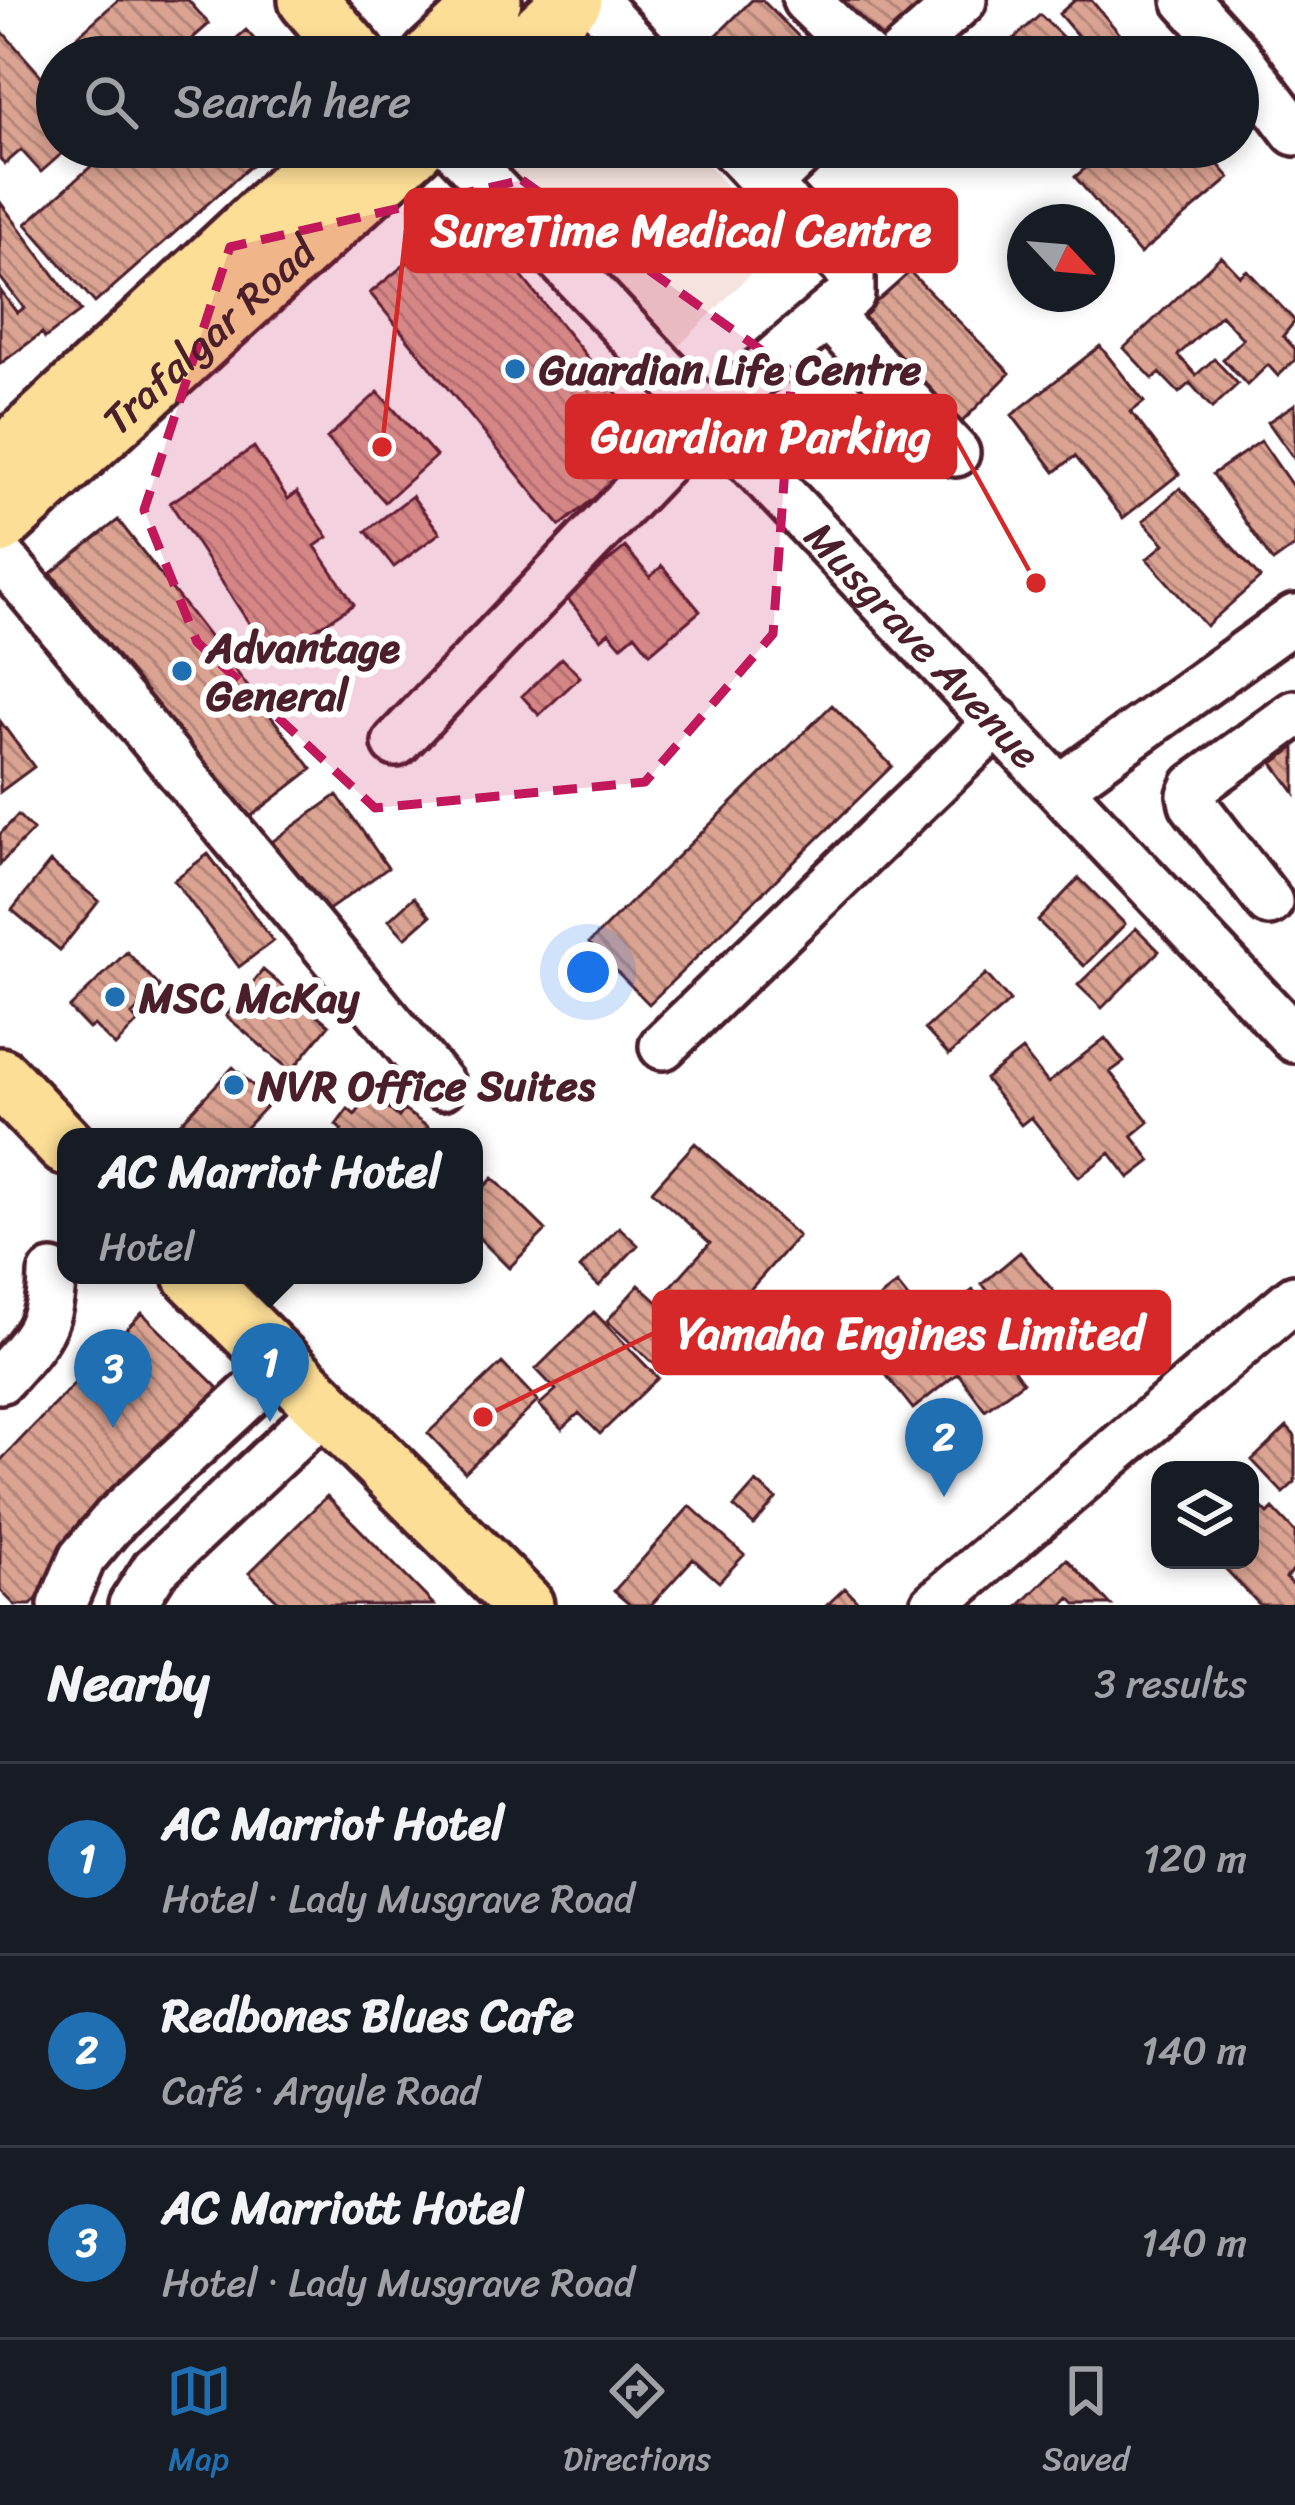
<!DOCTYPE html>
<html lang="en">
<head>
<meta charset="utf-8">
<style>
  :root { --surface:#171b24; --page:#20242c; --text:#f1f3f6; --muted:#9ea1a6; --line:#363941; --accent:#1f6fb2 }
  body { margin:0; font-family:Sriracha,sans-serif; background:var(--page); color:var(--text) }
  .controls { position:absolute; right:36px; bottom:36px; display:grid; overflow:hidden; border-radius:24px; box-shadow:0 6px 18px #0003 }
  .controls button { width:108px; height:108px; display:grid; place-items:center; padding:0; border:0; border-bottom:3px solid var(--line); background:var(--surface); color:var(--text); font:60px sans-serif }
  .compass { position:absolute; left:1007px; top:204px; width:108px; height:108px; border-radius:50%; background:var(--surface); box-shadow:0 6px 18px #0003; rotate:116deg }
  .you { position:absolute; left:588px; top:972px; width:42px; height:42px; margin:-30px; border:9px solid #fff; border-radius:50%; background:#1a73e8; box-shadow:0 0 0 18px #1a73e833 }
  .badge { display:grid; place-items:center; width:78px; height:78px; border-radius:50%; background:var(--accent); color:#fff; font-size:39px; font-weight:700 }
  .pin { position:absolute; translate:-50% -99px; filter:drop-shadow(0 3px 6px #0008) }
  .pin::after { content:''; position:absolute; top:63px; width:42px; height:36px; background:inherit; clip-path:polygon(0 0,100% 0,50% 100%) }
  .popup { position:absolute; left:57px; top:1128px; width:426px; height:156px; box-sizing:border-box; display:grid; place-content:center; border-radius:24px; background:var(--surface); filter:drop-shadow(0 3px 9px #0005); font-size:39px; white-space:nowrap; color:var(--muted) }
  .popup b { font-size:45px; color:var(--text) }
  .popup::after { content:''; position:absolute; left:50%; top:100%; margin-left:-24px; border:24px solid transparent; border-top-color:var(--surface) }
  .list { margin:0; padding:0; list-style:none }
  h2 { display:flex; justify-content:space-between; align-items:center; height:156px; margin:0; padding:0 48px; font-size:51px }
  h2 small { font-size:39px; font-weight:400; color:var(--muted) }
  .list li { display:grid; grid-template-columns:78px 1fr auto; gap:36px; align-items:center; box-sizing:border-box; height:192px; padding:0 48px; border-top:3px solid var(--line) }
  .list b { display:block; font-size:45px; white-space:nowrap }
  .list p { margin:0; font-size:39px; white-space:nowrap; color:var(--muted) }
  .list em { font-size:39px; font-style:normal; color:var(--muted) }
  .icon { flex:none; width:66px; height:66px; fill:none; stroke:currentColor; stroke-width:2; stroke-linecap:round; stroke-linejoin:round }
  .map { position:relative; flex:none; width:1295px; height:1605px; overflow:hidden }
  .search { position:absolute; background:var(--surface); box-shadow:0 6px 18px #0003; left:36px; right:36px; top:36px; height:132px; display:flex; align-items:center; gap:30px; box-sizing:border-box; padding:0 42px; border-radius:66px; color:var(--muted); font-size:45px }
  .sheet { height:732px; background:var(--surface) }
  nav { display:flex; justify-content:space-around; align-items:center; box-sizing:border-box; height:168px; border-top:3px solid var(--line); background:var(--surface); font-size:33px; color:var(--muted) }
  nav a { display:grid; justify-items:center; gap:6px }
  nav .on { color:var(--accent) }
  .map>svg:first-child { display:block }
  .built { fill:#f4e3de }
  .building { fill:url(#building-back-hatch); stroke:#4a1f2b; stroke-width:3 }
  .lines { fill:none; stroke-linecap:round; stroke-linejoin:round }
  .minor-casing { stroke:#4a1f2b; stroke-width:54 }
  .major-casing { stroke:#4a1f2b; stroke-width:66 }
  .minor { stroke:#fff; stroke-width:45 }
  .major { stroke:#fcde96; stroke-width:57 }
  .marked { fill:#c2185b; fill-opacity:0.2; stroke:#c2185b; stroke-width:9; stroke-dasharray:24 15; stroke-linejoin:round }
  .poi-dot { fill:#1f6fb2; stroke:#fff; stroke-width:4.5 }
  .labels { text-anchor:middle; stroke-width:12; stroke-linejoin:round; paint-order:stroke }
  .street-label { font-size:42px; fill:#4a1f2b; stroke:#fff }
  .poi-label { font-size:42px; font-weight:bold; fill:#4a1f2b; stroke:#fff; text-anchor:start }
  .leader { fill:none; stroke:#d62828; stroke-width:4.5 }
  .callout-dot { fill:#d62828; stroke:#fff; stroke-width:4.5 }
  .callout { fill:#d62828; stroke:#d62828; stroke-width:4.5 }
  .callout-label { font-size:45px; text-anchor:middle; font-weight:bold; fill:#fff }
</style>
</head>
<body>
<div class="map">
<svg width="1295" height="1605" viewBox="0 0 1295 1605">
  <defs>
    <pattern id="building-back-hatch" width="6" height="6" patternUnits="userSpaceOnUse" patternTransform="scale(3)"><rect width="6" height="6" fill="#daa392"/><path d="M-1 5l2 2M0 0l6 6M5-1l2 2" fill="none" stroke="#b38477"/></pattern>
  </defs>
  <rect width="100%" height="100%" fill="#fff"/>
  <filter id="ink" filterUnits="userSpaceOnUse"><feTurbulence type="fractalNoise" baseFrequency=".00833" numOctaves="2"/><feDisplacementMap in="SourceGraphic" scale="24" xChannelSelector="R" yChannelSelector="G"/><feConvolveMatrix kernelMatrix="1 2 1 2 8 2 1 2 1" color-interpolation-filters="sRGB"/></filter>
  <g filter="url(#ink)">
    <!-- built -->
    <path class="built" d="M583 17 617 57H545Z
      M491 147H693L778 246 675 350 491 153Z"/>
    <!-- building -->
    <path class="building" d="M118 0H188L209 24 171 57H66L61 51Z
      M752 0H762L819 57H704L699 53Z
      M825 0H933L883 55Z
      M1075 0H1091L1119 33 1094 55 1059 14Z
      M1040 15 1083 57H994Z
      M0 29 57 94V147H69L41 172 21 150 5 164 0 159Z
      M246 30 270 57H215Z
      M113 147H255L263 155 95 303 26 224Z
      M1110 147H1203L1230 178 1140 254 1075 177Z
      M0 202 81 311 45 338 42 333 0 364V290L17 313 24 308 0 277Z
      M469 212 659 445 560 526 370 293Z
      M1221 256 1240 276 1247 270 1295 321 1283 336 1295 349V360L1278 376 1268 365 1247 385 1223 359 1243 339 1221 315 1178 355 1196 375 1214 359 1238 384 1212 408 1190 383 1179 393 1160 373 1153 379 1124 348Z
      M910 272 1010 373 957 427 857 319Z
      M1100 346 1144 402 1131 412 1179 474 1123 518 1075 456 1055 472 1012 415Z
      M378 392 436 456 385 502 327 438Z
      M1295 404V460L1268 422Z
      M1261 441 1295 490V546L1273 562 1213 474Z
      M254 447 288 499 297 492 328 537 315 546 354 604 272 658 170 503Z
      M1180 488 1260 578 1206 626 1147 559 1164 544 1143 521Z
      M412 496 440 533 394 567 366 531Z
      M118 520 312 769 245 821 51 573Z
      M625 547 650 577 662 566 700 611 650 653 635 634 621 646 609 632 601 639 566 597Z
      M562 658 580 677 539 715 522 696Z
      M832 705 892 766 649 1004 589 943Z
      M0 721 34 767 0 792Z
      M1295 747V793L1273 763Z
      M337 795 388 868 317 918 266 846Z
      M18 815 33 830 0 864V834Z
      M208 854 273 941 239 967 174 880Z
      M50 862 99 901 60 950 12 910Z
      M1079 878 1125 924 1084 966 1038 921Z
      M414 897 430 916 405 938 389 920Z
      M1136 928 1159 951 1102 1008 1078 985Z
      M127 952 160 987 132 1015 138 1022 115 1046 94 1025 89 1029 69 1008Z
      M263 970 329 1025 291 1071 226 1016Z
      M986 974 1010 1001 949 1055 925 1029Z
      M1105 1038 1124 1062 1110 1072 1149 1122 1132 1136 1151 1161 1129 1178 1110 1153 1079 1177 1031 1117 1021 1125 985 1079 1022 1050 1048 1083Z
      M233 1067 270 1102 237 1137H167Z
      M365 1073 398 1098 389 1109 399 1117 404 1110 428 1127 420 1137H337L342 1130 336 1125 348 1109 355 1115 370 1095 356 1085Z
      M695 1143 798 1236 712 1332 666 1292 710 1243 652 1191Z
      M493 1178 546 1230 509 1268 474 1233V1197Z
      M619 1227 638 1245 599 1286 580 1268Z
      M1020 1252 1055 1293 1016 1325 982 1284Z
      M897 1284 929 1324 973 1290 994 1317 982 1326 993 1342 1003 1334 1017 1351 1007 1360 1023 1382 985 1410 958 1373 913 1409 846 1324Z
      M639 1285 695 1336 663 1372 607 1321Z
      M594 1312 658 1378 600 1434 579 1413 562 1429 539 1405 556 1390 536 1369Z
      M142 1313 226 1396 31 1605H15L0 1590V1461Z
      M502 1363 538 1401 465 1472 428 1433Z
      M1287 1427 1295 1436V1482L1283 1493 1252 1460Z
      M756 1482 776 1499 754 1525 734 1507Z
      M1250 1495 1268 1514 1273 1509 1295 1532V1569L1286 1578 1295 1587V1600L1290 1605H1260L1217 1560H1250Z
      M327 1496 434 1605H282L249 1573Z
      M690 1506 744 1555 719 1582 693 1559 651 1605H630L614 1591Z
      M1067 1559 1111 1605H1077L1070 1598 1063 1605H1020Z
      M845 1588 861 1605H827Z"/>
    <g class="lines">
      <!-- minor casing -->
      <g class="minor-casing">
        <g id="minor">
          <path d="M593 0 647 57"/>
          <path d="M806 0 865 57"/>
          <path d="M1186 0 1238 57"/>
          <path d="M899 57 963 0"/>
          <path d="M1238 57 1295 132"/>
          <path id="s1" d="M454 147 1295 1039"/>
          <path d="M768 184 807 147"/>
          <path d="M827 314 956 453"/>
          <path d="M0 555 442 1086"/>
          <path d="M396 743 709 415 851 294V273L732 147"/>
          <path d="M1059 788 1295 618"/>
          <path d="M1269 902 1193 804 1191 795 1195 786 1295 714"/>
          <path d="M663 1046 998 722"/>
          <path d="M0 1380C33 1343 52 1326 52 1274"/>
          <path d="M62 1605 82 1558 116 1518 283 1364"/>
          <path d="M132 1605 155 1569 327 1407"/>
          <path d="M934 1605 1295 1298"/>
        </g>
      </g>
      <!-- major casing -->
      <g class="major-casing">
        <g id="major">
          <path d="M308 0 357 57"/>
          <path d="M431 57 492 0"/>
          <path d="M512 57 573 0"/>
          <path d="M0 460 335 147"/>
          <path id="s2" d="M0 525 415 147"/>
          <path d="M0 1077 66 1146"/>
          <path d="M193 1275 524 1605"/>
        </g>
      </g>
      <!-- minor -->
      <use href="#minor" class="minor"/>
      <!-- major -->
      <use href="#major" class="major"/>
    </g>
  </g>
  <!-- marked area -->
  <path class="marked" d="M522 180 792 372 773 634 645 782 375 808 197 642 144 510 230 247Z"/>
  <!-- markers -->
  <g class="poi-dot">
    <circle cx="515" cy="369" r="12"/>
    <circle cx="182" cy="671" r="12"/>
    <circle cx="115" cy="997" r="12"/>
    <circle cx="234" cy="1085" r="12"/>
  </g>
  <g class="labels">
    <!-- street labels -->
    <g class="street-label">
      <text dy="15" stroke="none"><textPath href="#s2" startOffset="282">Trafalgar Road</textPath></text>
      <text dy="15" stroke="none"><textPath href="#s1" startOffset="684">Musgrave Avenue</textPath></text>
    </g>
    <!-- poi labels -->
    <g class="poi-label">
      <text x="539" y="384">Guardian Life Centre</text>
      <text x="206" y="662">Advantage<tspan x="206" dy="48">General</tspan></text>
      <text x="139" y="1012">MSC McKay</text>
      <text x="258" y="1100">NVR Office Suites</text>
    </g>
  </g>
  <!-- callouts -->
  <path class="leader" d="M382 447L406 230M1036 583L955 437M483 1417L654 1333"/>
  <g class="callout-dot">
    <circle cx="382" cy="447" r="12"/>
    <circle cx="1036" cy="583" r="12"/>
    <circle cx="483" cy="1417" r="12"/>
  </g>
  <g class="callout">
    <rect x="406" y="190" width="550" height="81" rx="12"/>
    <rect x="567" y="396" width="388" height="81" rx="12"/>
    <rect x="654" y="1292" width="515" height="81" rx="12"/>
  </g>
  <g class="callout-label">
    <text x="681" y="246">SureTime Medical Centre</text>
    <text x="761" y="452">Guardian Parking</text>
    <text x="911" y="1349">Yamaha Engines Limited</text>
  </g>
</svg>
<div class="controls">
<button><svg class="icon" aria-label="layers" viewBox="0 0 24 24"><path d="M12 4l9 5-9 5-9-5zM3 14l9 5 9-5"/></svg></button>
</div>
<svg class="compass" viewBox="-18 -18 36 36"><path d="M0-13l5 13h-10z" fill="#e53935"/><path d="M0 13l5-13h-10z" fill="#9ea1a6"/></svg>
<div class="you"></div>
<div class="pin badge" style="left:270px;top:1422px">1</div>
<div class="popup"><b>AC Marriot Hotel</b>Hotel</div>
<div class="pin badge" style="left:944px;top:1497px">2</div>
<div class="pin badge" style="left:113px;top:1428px">3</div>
<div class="search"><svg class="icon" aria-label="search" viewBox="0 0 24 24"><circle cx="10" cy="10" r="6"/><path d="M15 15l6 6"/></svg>Search here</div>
</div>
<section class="sheet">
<h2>Nearby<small>3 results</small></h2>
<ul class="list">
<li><span class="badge">1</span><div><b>AC Marriot Hotel</b><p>Hotel · Lady Musgrave Road</p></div><em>120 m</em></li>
<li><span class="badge">2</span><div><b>Redbones Blues Cafe</b><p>Café · Argyle Road</p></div><em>140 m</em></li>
<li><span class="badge">3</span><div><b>AC Marriott Hotel</b><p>Hotel · Lady Musgrave Road</p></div><em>140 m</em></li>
</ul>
</section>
<nav>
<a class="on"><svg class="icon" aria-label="map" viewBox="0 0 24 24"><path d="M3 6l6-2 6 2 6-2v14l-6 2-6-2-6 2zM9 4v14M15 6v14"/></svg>Map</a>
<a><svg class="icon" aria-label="directions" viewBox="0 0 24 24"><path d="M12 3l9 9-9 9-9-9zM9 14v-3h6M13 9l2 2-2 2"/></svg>Directions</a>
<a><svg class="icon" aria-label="saved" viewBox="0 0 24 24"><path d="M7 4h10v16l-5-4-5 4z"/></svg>Saved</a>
</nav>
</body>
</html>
